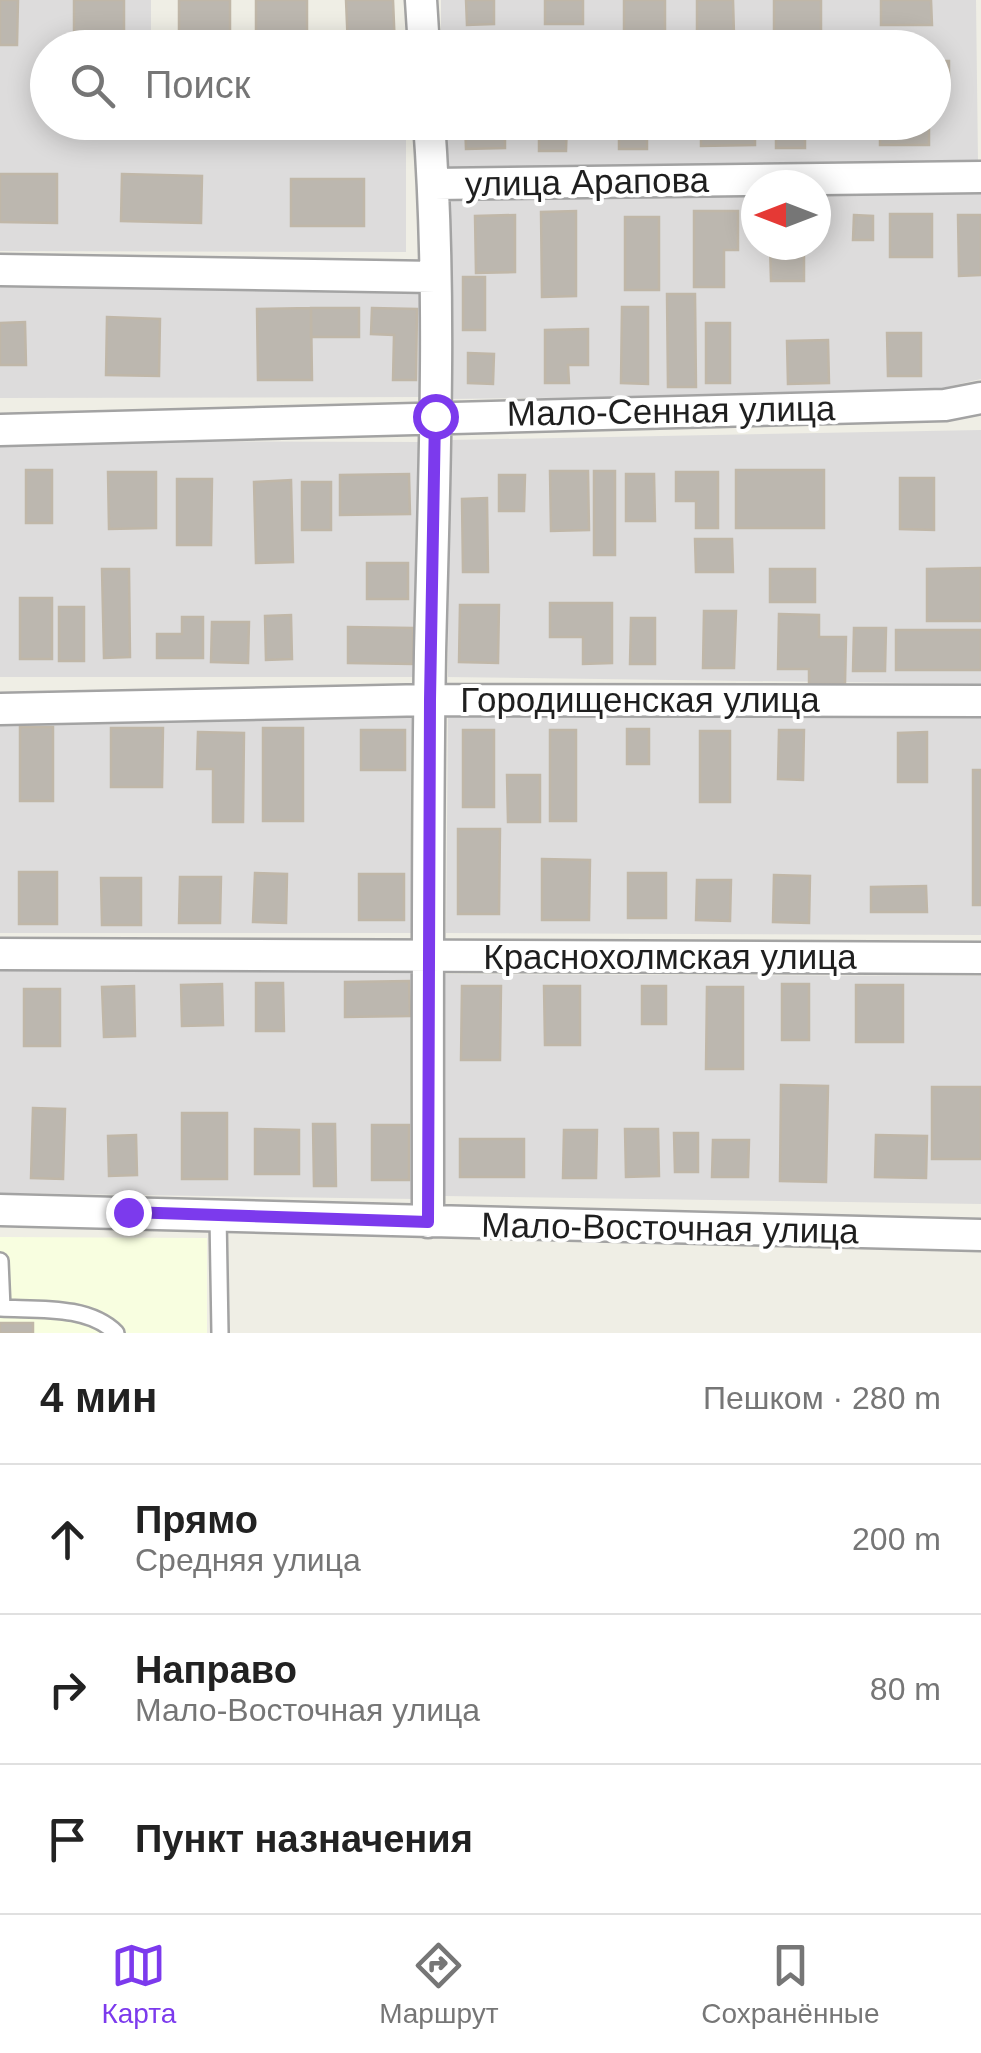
<!DOCTYPE html>
<html lang="ru">
<head>
<meta charset="utf-8">
<style>
  :root { --surface:#fff; --page:#f2f2f2; --text:#222; --muted:#767676; --line:#e0e0e0; --accent:#7c3aed }
  body { margin:0; font-family:Helvetica,sans-serif; background:var(--page); color:var(--text) }
  .compass { position:absolute; left:741px; top:170px; width:90px; height:90px; border-radius:50%; background:var(--surface); box-shadow:0 5px 25px #0003; rotate:270deg }
  .stop { position:absolute; width:30px; height:30px; margin:-22px; border:8px solid #7c3aed; border-radius:50%; background:#fff }
  .stop.end { background:#7c3aed; border-color:#fff; box-shadow:0 2px 10px #0008 }
  .list { margin:0; padding:0; list-style:none }
  h2 { display:flex; justify-content:space-between; align-items:center; height:130px; margin:0; padding:0 40px; font-size:42px }
  h2 small { font-size:32px; font-weight:400; color:var(--muted) }
  .list li { display:grid; grid-template-columns:65px 1fr auto; gap:30px; align-items:center; box-sizing:border-box; height:150px; padding:0 40px; border-top:2px solid var(--line) }
  .list b { display:block; font-size:38px; white-space:nowrap }
  .list p { margin:0; font-size:32px; white-space:nowrap; color:var(--muted) }
  .list em { font-size:32px; font-style:normal; color:var(--muted) }
  .icon { flex:none; width:55px; height:55px; fill:none; stroke:currentColor; stroke-width:2; stroke-linecap:round; stroke-linejoin:round }
  .map { position:relative; flex:none; width:981px; height:1333px; overflow:hidden }
  .search { position:absolute; background:var(--surface); box-shadow:0 5px 25px #0003; left:30px; right:30px; top:30px; height:110px; display:flex; align-items:center; gap:25px; box-sizing:border-box; padding:0 35px; border-radius:55px; color:var(--muted); font-size:38px }
  .sheet { height:580px; background:var(--surface) }
  nav { display:flex; justify-content:space-around; align-items:center; box-sizing:border-box; height:140px; border-top:2px solid var(--line); background:var(--surface); font-size:28px; color:var(--muted) }
  nav a { display:grid; justify-items:center; gap:5px }
  nav .on { color:var(--accent) }
  .map>svg:first-child { display:block }
  .residential { fill:#dddcdc }
  .education { fill:#f8fee0 }
  .building { fill:#bcb7af; stroke:#c0b7a8; stroke-width:2.5 }
  .lines { fill:none; stroke-linecap:round; stroke-linejoin:round }
  .lane-casing { stroke:#a3a3a3; stroke-width:20 }
  .street-casing { stroke:#a3a3a3; stroke-width:35 }
  .lane { stroke:#fff; stroke-width:15 }
  .street { stroke:#fff; stroke-width:30 }
  .route { stroke:#7c3aed; stroke-width:12 }
  .labels { text-anchor:middle; stroke-width:8; stroke-linejoin:round; paint-order:stroke }
  .street-label { font-size:35px; fill:#1f1f1f; stroke:#fff }
</style>
</head>
<body>
<div class="map">
<svg width="981" height="1333" viewBox="0 0 981 1333">
  <rect width="100%" height="100%" fill="#efeee5"/>
  <!-- residential -->
  <path class="residential" d="M0 0H151V47L48 48V122L151 123 152 136 406 137V252L0 251Z
    M441 0H976L978 163 442 169V123L934 122V48L441 47Z
    M981 190V379L917 394 448 399 449 194 756 191V245H816V191Z
    M0 287 420 292V397L0 398Z
    M981 430V684L448 677 449 440Z
    M0 441 418 442V677H0Z
    M448 716H981V935L446 933Z
    M416 718 413 933H0V719Z
    M0 969H415V1199L0 1193Z
    M445 974 981 976V1204L445 1196Z"/>
  <!-- education -->
  <path class="education" d="M0 1237 207 1238V1333H0Z"/>
  <!-- building -->
  <path class="building" d="M0 0H18L17 45H0Z
    M74 0H124V48H74Z
    M179 0H230V48H179Z
    M256 0H307V48H256Z
    M346 0H393L395 48H348Z
    M466 0H494V24L467 25Z
    M545 0H583V24H545Z
    M624 0H665V35H624Z
    M697 0H733L734 35H697Z
    M774 0H821V44H774Z
    M881 0H931L932 25H881Z
    M501 40V48H464L463 41Z
    M934 61H949V85H934Z
    M465 122H505V148L466 149Z
    M539 122H567L566 151H539Z
    M619 122H647V149H619Z
    M701 122H755V145L701 146Z
    M776 122H805V148H776Z
    M880 122H929V145H880Z
    M0 174H57V223L0 222Z
    M122 174 202 176 201 223 121 221Z
    M291 179H364V226H291Z
    M576 211V296L542 297 541 212Z
    M694 211H738V250H724V287H694Z
    M890 214H932V257H890Z
    M515 215V272L476 273 475 216Z
    M854 215 873 216V240H853Z
    M958 215H981V275L959 276Z
    M625 217H659V290H625Z
    M770 245H804V281H771Z
    M463 277H485V330H463Z
    M667 294H695L696 387H668Z
    M622 307H648V384L621 383Z
    M311 308 312 380H258L257 309Z
    M311 308H359V337H311Z
    M372 308 417 309 416 380H393L394 335 371 334Z
    M107 317 160 319 159 376 106 375Z
    M25 322 26 365H0V323Z
    M706 323H730V383H706Z
    M588 329V365H568L569 383H545V330Z
    M887 333H921V376H888Z
    M828 340 829 383 788 384 787 341Z
    M468 353 494 354 493 384 468 383Z
    M26 470H52V523H26Z
    M736 470H824V528H736Z
    M550 471H588L589 530 551 531Z
    M594 471H615V555H594Z
    M108 472H156V528L109 529Z
    M676 472H718V528H696V501H676Z
    M409 474 410 514 340 515V475Z
    M626 474H654L655 521H626Z
    M499 475H525L524 511H499Z
    M900 478H934V530L900 529Z
    M177 479H212L211 545H177Z
    M291 480 293 562 256 563 254 482Z
    M302 482H331V530H302Z
    M487 498 488 572H463L462 499Z
    M695 539H732L733 572H696Z
    M367 563H408V599H367Z
    M981 568V621H927V569Z
    M102 569H129L130 657 104 658Z
    M770 569H815V602H770Z
    M20 598H52V659H20Z
    M550 603H612V663L583 664V637H550Z
    M460 605H499L498 663 459 662Z
    M59 607H84V661H59Z
    M704 611H736L734 668H703Z
    M779 614 819 615V637H846L845 684H809V669H778Z
    M291 615 292 659 266 660 265 616Z
    M182 617H203V658H157V634H182Z
    M631 618H655V664H630Z
    M212 622H249L248 663 211 662Z
    M348 627 413 628V664L348 663Z
    M854 628H886L885 671H853Z
    M896 630H981V670H896Z
    M20 727H53V801H20Z
    M111 728H163L162 787H111Z
    M263 728H303V821H263Z
    M627 729H649V764H627Z
    M361 730H405V770H361Z
    M463 730H494V807H463Z
    M550 730H576V821H550Z
    M779 730H804L803 780 778 779Z
    M700 731H730V802H700Z
    M198 732 244 733 243 822H213V769H197Z
    M927 732V782H898V733Z
    M973 770H981V905H973Z
    M507 775H540V822H508Z
    M458 829H500L499 914H458Z
    M542 859 590 860 589 920H542Z
    M19 872H57V924H19Z
    M255 873 287 874 286 923 253 922Z
    M628 873H666V918H628Z
    M359 874H404V920H359Z
    M774 875 810 876 809 923 773 922Z
    M180 877H221L220 923H179Z
    M101 878H141V925H102Z
    M697 880H731L730 921 696 920Z
    M926 886 927 912H871V887Z
    M409 981 410 1016 345 1017V982Z
    M256 983H283L284 1031H256Z
    M222 984 223 1025 182 1026 181 985Z
    M782 984H809V1040H782Z
    M856 985H903V1042H856Z
    M134 986 135 1036 104 1037 102 987Z
    M462 986H501L500 1060H461Z
    M544 986H580V1045H545Z
    M642 986H666V1024H642Z
    M707 987H743V1069H706Z
    M24 989H60V1046H24Z
    M781 1085 828 1086 826 1182 780 1181Z
    M932 1087H981V1159H932Z
    M33 1108 65 1109 63 1179 31 1178Z
    M182 1113H227V1179H182Z
    M313 1124H335L336 1186H314Z
    M372 1125H409V1180H372Z
    M255 1129 299 1130V1174H255Z
    M625 1129H658L659 1176 626 1177Z
    M564 1130H597L596 1178H563Z
    M674 1133H698V1172H675Z
    M136 1135 137 1175 109 1176 108 1136Z
    M876 1135 927 1136 926 1178 875 1177Z
    M460 1139H524V1177H460Z
    M713 1140H749L748 1177H712Z
    M0 1323H33V1333H0Z"/>
  <g class="lines">
    <!-- lane casing -->
    <g class="lane-casing">
      <path id="lane" d="M218 1215 220 1333
        M0 1261 2 1308
        M0 1308C38 1310 88 1305 116 1333"/>
    </g>
    <!-- street casing -->
    <g class="street-casing">
      <path id="street" d="M421 0 424 48
        M434 184 981 177
        M0 270 435 277
        M0 430 945 405 981 398
        M0 709 430 700 981 701
        M0 954 981 958
        M0 1210 981 1235
        M428 1222C428 1033 427 843 430 653 434 477 442 299 429 122"/>
    </g>
    <!-- lane -->
    <use href="#lane" class="lane"/>
    <!-- street -->
    <use href="#street" class="street"/>
  </g>
  <g class="lines">
    <!-- route -->
    <path class="route" d="M128 1212 428 1222 430 700 435 416"/>
  </g>
  <g class="labels">
    <!-- street labels -->
    <g class="street-label">
      <text transform="translate(587 182) rotate(-1)" y="12">улица Арапова</text>
      <text transform="translate(671 411) rotate(-1)" y="12">Мало-Сенная улица</text>
      <text x="640" y="712">Городищенская улица</text>
      <text x="670" y="969">Краснохолмская улица</text>
      <text transform="translate(670 1228) rotate(1)" y="12">Мало-Восточная улица</text>
    </g>
  </g>
</svg>
<svg class="compass" viewBox="-18 -18 36 36"><path d="M0-13l5 13h-10z" fill="#e53935"/><path d="M0 13l5-13h-10z" fill="#767676"/></svg>
<div class="stop" style="left:435px;top:416px"></div>
<div class="stop end" style="left:128px;top:1212px"></div>
<div class="search"><svg class="icon" aria-label="search" viewBox="0 0 24 24"><circle cx="10" cy="10" r="6"/><path d="M15 15l6 6"/></svg>Поиск</div>
</div>
<section class="sheet">
<h2>4 мин<small>Пешком · 280 m</small></h2>
<ul class="list">
<li><svg class="icon" aria-label="ahead" viewBox="0 0 24 24"><path d="M12 20V5M6 11l6-6 6 6"/></svg><div><b>Прямо</b><p>Средняя улица</p></div><em>200 m</em></li>
<li><svg class="icon" aria-label="right" viewBox="0 0 24 24"><path d="M7 20v-9h11M14 6l5 5-5 5"/></svg><div><b>Направо</b><p>Мало-Восточная улица</p></div><em>80 m</em></li>
<li><svg class="icon" aria-label="arrive" viewBox="0 0 24 24"><path d="M6 21V4h12l-3 4 3 4H6"/></svg><div><b>Пункт назначения</b></div></li>
</ul>
</section>
<nav>
<a class="on"><svg class="icon" aria-label="map" viewBox="0 0 24 24"><path d="M3 6l6-2 6 2 6-2v14l-6 2-6-2-6 2zM9 4v14M15 6v14"/></svg>Карта</a>
<a><svg class="icon" aria-label="directions" viewBox="0 0 24 24"><path d="M12 3l9 9-9 9-9-9zM9 14v-3h6M13 9l2 2-2 2"/></svg>Маршрут</a>
<a><svg class="icon" aria-label="saved" viewBox="0 0 24 24"><path d="M7 4h10v16l-5-4-5 4z"/></svg>Сохранённые</a>
</nav>
</body>
</html>
